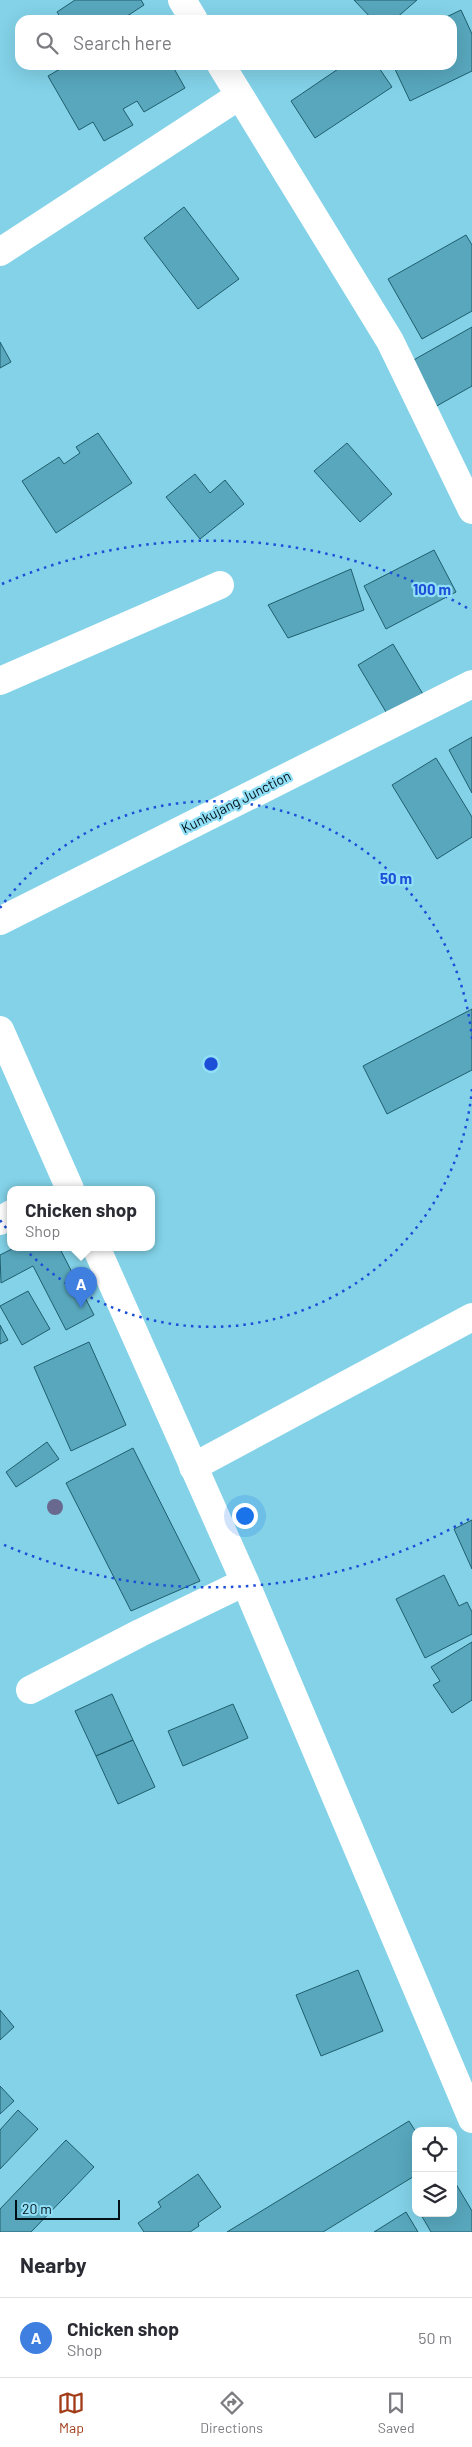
<!DOCTYPE html>
<html lang="en">
<head>
<meta charset="utf-8">
<style>
  :root { --surface:#fff; --page:#f7f7f7; --text:#2b2b33; --muted:#7c7c81; --line:#e1e1e2; --accent:#a23c18 }
  body { margin:0; font-family:Barlow,sans-serif; background:var(--page); color:var(--text) }
  .controls { position:absolute; right:15px; bottom:15px; display:grid; overflow:hidden; border-radius:10px; box-shadow:0 5px 20px #0002 }
  .controls button { width:45px; height:45px; display:grid; place-items:center; padding:0; border:0; border-bottom:1px solid var(--line); background:var(--surface); color:var(--text); font:25px sans-serif }
  .scale { position:absolute; left:15px; bottom:12px; width:105px; box-sizing:border-box; padding-left:5px; border:2px solid #001017; border-top:0; font-size:14px; line-height:18px; white-space:nowrap; color:#001017; -webkit-text-stroke:4px #90dff6; paint-order:stroke }
  .you { position:absolute; left:244px; top:1515px; width:18px; height:18px; margin:-12px; border:4px solid #fff; border-radius:50%; background:#1a73e8; box-shadow:0 0 0 8px #1a73e833 }
  .badge { display:grid; place-items:center; width:32px; height:32px; border-radius:50%; background:var(--accent); color:#fff; font-size:16px; font-weight:700 }
  .pin { position:absolute; translate:-50% -41px; filter:drop-shadow(0 1px 2px #0008) }
  .pin::after { content:''; position:absolute; top:26px; width:18px; height:15px; background:inherit; clip-path:polygon(0 0,100% 0,50% 100%) }
  .popup { position:absolute; left:7px; top:1186px; width:148px; height:65px; box-sizing:border-box; display:grid; place-content:center; border-radius:10px; background:var(--surface); filter:drop-shadow(0 1px 4px #0005); font-size:16px; white-space:nowrap; color:var(--muted) }
  .popup b { font-size:19px; color:var(--text) }
  .popup::after { content:''; position:absolute; left:50%; top:100%; margin-left:-10px; border:10px solid transparent; border-top-color:var(--surface) }
  .list { margin:0; padding:0; list-style:none }
  h2 { display:flex; justify-content:space-between; align-items:center; height:65px; margin:0; padding:0 20px; font-size:21px }
  h2 small { font-size:16px; font-weight:400; color:var(--muted) }
  .list li { display:grid; grid-template-columns:32px 1fr auto; gap:15px; align-items:center; box-sizing:border-box; height:80px; padding:0 20px; border-top:1px solid var(--line) }
  .list b { display:block; font-size:19px; white-space:nowrap }
  .list p { margin:0; font-size:16px; white-space:nowrap; color:var(--muted) }
  .list em { font-size:16px; font-style:normal; color:var(--muted) }
  .icon { flex:none; width:28px; height:28px; fill:none; stroke:currentColor; stroke-width:2; stroke-linecap:round; stroke-linejoin:round }
  .map { position:relative; flex:none; width:472px; height:2232px; overflow:hidden }
  .search { position:absolute; background:var(--surface); box-shadow:0 5px 20px #0002; left:15px; right:15px; top:15px; height:55px; display:flex; align-items:center; gap:12px; box-sizing:border-box; padding:0 18px; border-radius:15px; color:var(--muted); font-size:19px }
  .sheet { height:145px; background:var(--surface) }
  nav { display:flex; justify-content:space-around; align-items:center; box-sizing:border-box; height:70px; border-top:1px solid var(--line); background:var(--surface); font-size:14px; color:var(--muted) }
  nav a { display:grid; justify-items:center; gap:2px }
  nav .on { color:var(--accent) }
  .map>svg:first-child { display:block }
  .building { fill:#58a7bd; stroke:#1f5e6d }
  .lines { fill:none; stroke-linecap:round; stroke-linejoin:round }
  .minor { stroke:#fff; stroke-width:28 }
  .tertiary { stroke:#fff; stroke-width:28 }
  .tree { fill:#69688e }
  .ring { fill:none; stroke:#1d4ed8; stroke-width:2.5; stroke-dasharray:2.5 5 }
  .labels { text-anchor:middle; stroke-width:4.5; stroke-linejoin:round; paint-order:stroke }
  .street-label { font-size:14px; fill:#001017; stroke:#90dff6 }
  .centre { fill:#1d4ed8; stroke:#90dff6; stroke-width:2.5 }
  .ring-label { font-size:15px; text-anchor:middle; font-weight:bold; fill:#1d4ed8; stroke:#90dff6; stroke-width:4.5; stroke-linejoin:round; paint-order:stroke }
</style>
</head>
<body>
<div class="map">
<svg width="472" height="2232" viewBox="0 0 472 2232">
  <rect width="100%" height="100%" fill="#83d2e8"/>
  <!-- building -->
  <path class="building" d="M75 0H141L144 5 121 20H62L57 12Z
    M354 0H417L394 20H373Z
    M461 10 472 34V71L410 101 393 65H452V20H440Z
    M67 65H172L185 88 144 112 137 101 123 109 133 125 104 141 93 122 79 130 48 76Z
    M344 65H377L392 87 315 138 291 101Z
    M184 207 239 279 198 309 144 238Z
    M466 235 472 245V311L422 339 388 279Z
    M472 327V386L435 407 410 362Z
    M0 342 11 362 0 368Z
    M98 433 132 483 56 533 22 481 59 457 64 464 80 453 76 447Z
    M347 443 392 494 360 522 314 471Z
    M195 474 210 493 225 480 244 504 200 539 166 497Z
    M434 550 456 592 386 629 364 586Z
    M351 569 364 610 288 638 268 605Z
    M393 644 427 701 392 722 358 665Z
    M472 737V793L449 750Z
    M436 758 472 817V837L437 859 392 785Z
    M472 1009V1070L387 1114 363 1066Z
    M16 1247H59L94 1315 66 1330 33 1266 1 1283 0 1255Z
    M28 1291 50 1329 22 1345 0 1306Z
    M0 1325 8 1340 0 1344Z
    M89 1342 126 1425 71 1451 34 1367Z
    M47 1442 59 1459 16 1487 6 1472Z
    M133 1448 200 1581 131 1611 66 1483Z
    M472 1520V1569L454 1529Z
    M444 1575 459 1606 467 1602 472 1612V1634L425 1658 396 1599Z
    M472 1642V1700L452 1713 433 1685 440 1681 431 1667Z
    M112 1694 133 1740 96 1756 75 1711Z
    M233 1704 248 1738 183 1766 168 1731Z
    M133 1740 155 1787 118 1804 96 1756Z
    M358 1970 383 2031 321 2056 296 1995Z
    M0 2010 14 2027 0 2040Z
    M0 2086 14 2101 0 2114Z
    M18 2110 38 2129 0 2169V2130Z
    M409 2121 416 2132V2175L323 2232H227Z
    M66 2140 94 2167 31 2232H0V2209Z
    M198 2174 221 2207 198 2223 199 2226 190 2232H144L138 2223 161 2207 158 2202Z
    M453 2179 472 2211V2232H431L420 2213H453Z
    M406 2212 418 2232H374Z"/>
  <g class="lines">
    <!-- minor -->
    <path class="minor" d="M182 0 194 20
      M221 65 390 341 472 510
      M0 252 239 96
      M0 681 220 585
      M0 921 472 684
      M0 1221 11 1214
      M193 1467 472 1317
      M30 1690 140 1633 245 1582"/>
    <!-- tertiary -->
    <path class="tertiary" d="M0 1030 70 1189
      M96 1247 245 1582 472 2119"/>
  </g>
  <!-- trees -->
  <circle class="tree" cx="55" cy="1507" r="8"/>
  <!-- distance rings -->
  <g class="ring">
    <path d="M472 1089A262 262 0 0 1 0 1220M0 908A262 262 0 0 1 472 1039"/>
    <path d="M469 1519A523 523 0 0 1 2 1544M2 584A523 523 0 0 1 469 609"/>
  </g>
  <g class="labels">
    <!-- street labels -->
    <g class="street-label">
      <text transform="translate(236 802) rotate(-27)" y="5">Kunkujang Junction</text>
    </g>
  </g>
  <circle cx="211" cy="1064" r="8" class="centre"/>
  <g class="ring-label">
    <text x="432" y="595">100 m</text>
    <text x="396" y="884">50 m</text>
  </g>
</svg>
<div class="controls">
<button><svg class="icon" aria-label="locate" viewBox="0 0 24 24"><circle cx="12" cy="12" r="6"/><path d="M12 2v4M12 18v4M2 12h4M18 12h4"/></svg></button>
<button><svg class="icon" aria-label="layers" viewBox="0 0 24 24"><path d="M12 4l9 5-9 5-9-5zM3 14l9 5 9-5"/></svg></button>
</div>
<div class="scale">20 m</div>
<div class="you"></div>
<div class="pin badge" style="left:81px;top:1308px;background:#3f7fe0">A</div>
<div class="popup"><b>Chicken shop</b>Shop</div>
<div class="search"><svg class="icon" aria-label="search" viewBox="0 0 24 24"><circle cx="10" cy="10" r="6"/><path d="M15 15l6 6"/></svg>Search here</div>
</div>
<section class="sheet">
<h2>Nearby<small></small></h2>
<ul class="list">
<li><span class="badge" style="background:#3f7fe0">A</span><div><b>Chicken shop</b><p>Shop</p></div><em>50 m</em></li>
</ul>
</section>
<nav>
<a class="on"><svg class="icon" aria-label="map" viewBox="0 0 24 24"><path d="M3 6l6-2 6 2 6-2v14l-6 2-6-2-6 2zM9 4v14M15 6v14"/></svg>Map</a>
<a><svg class="icon" aria-label="directions" viewBox="0 0 24 24"><path d="M12 3l9 9-9 9-9-9zM9 14v-3h6M13 9l2 2-2 2"/></svg>Directions</a>
<a><svg class="icon" aria-label="saved" viewBox="0 0 24 24"><path d="M7 4h10v16l-5-4-5 4z"/></svg>Saved</a>
</nav>
</body>
</html>
